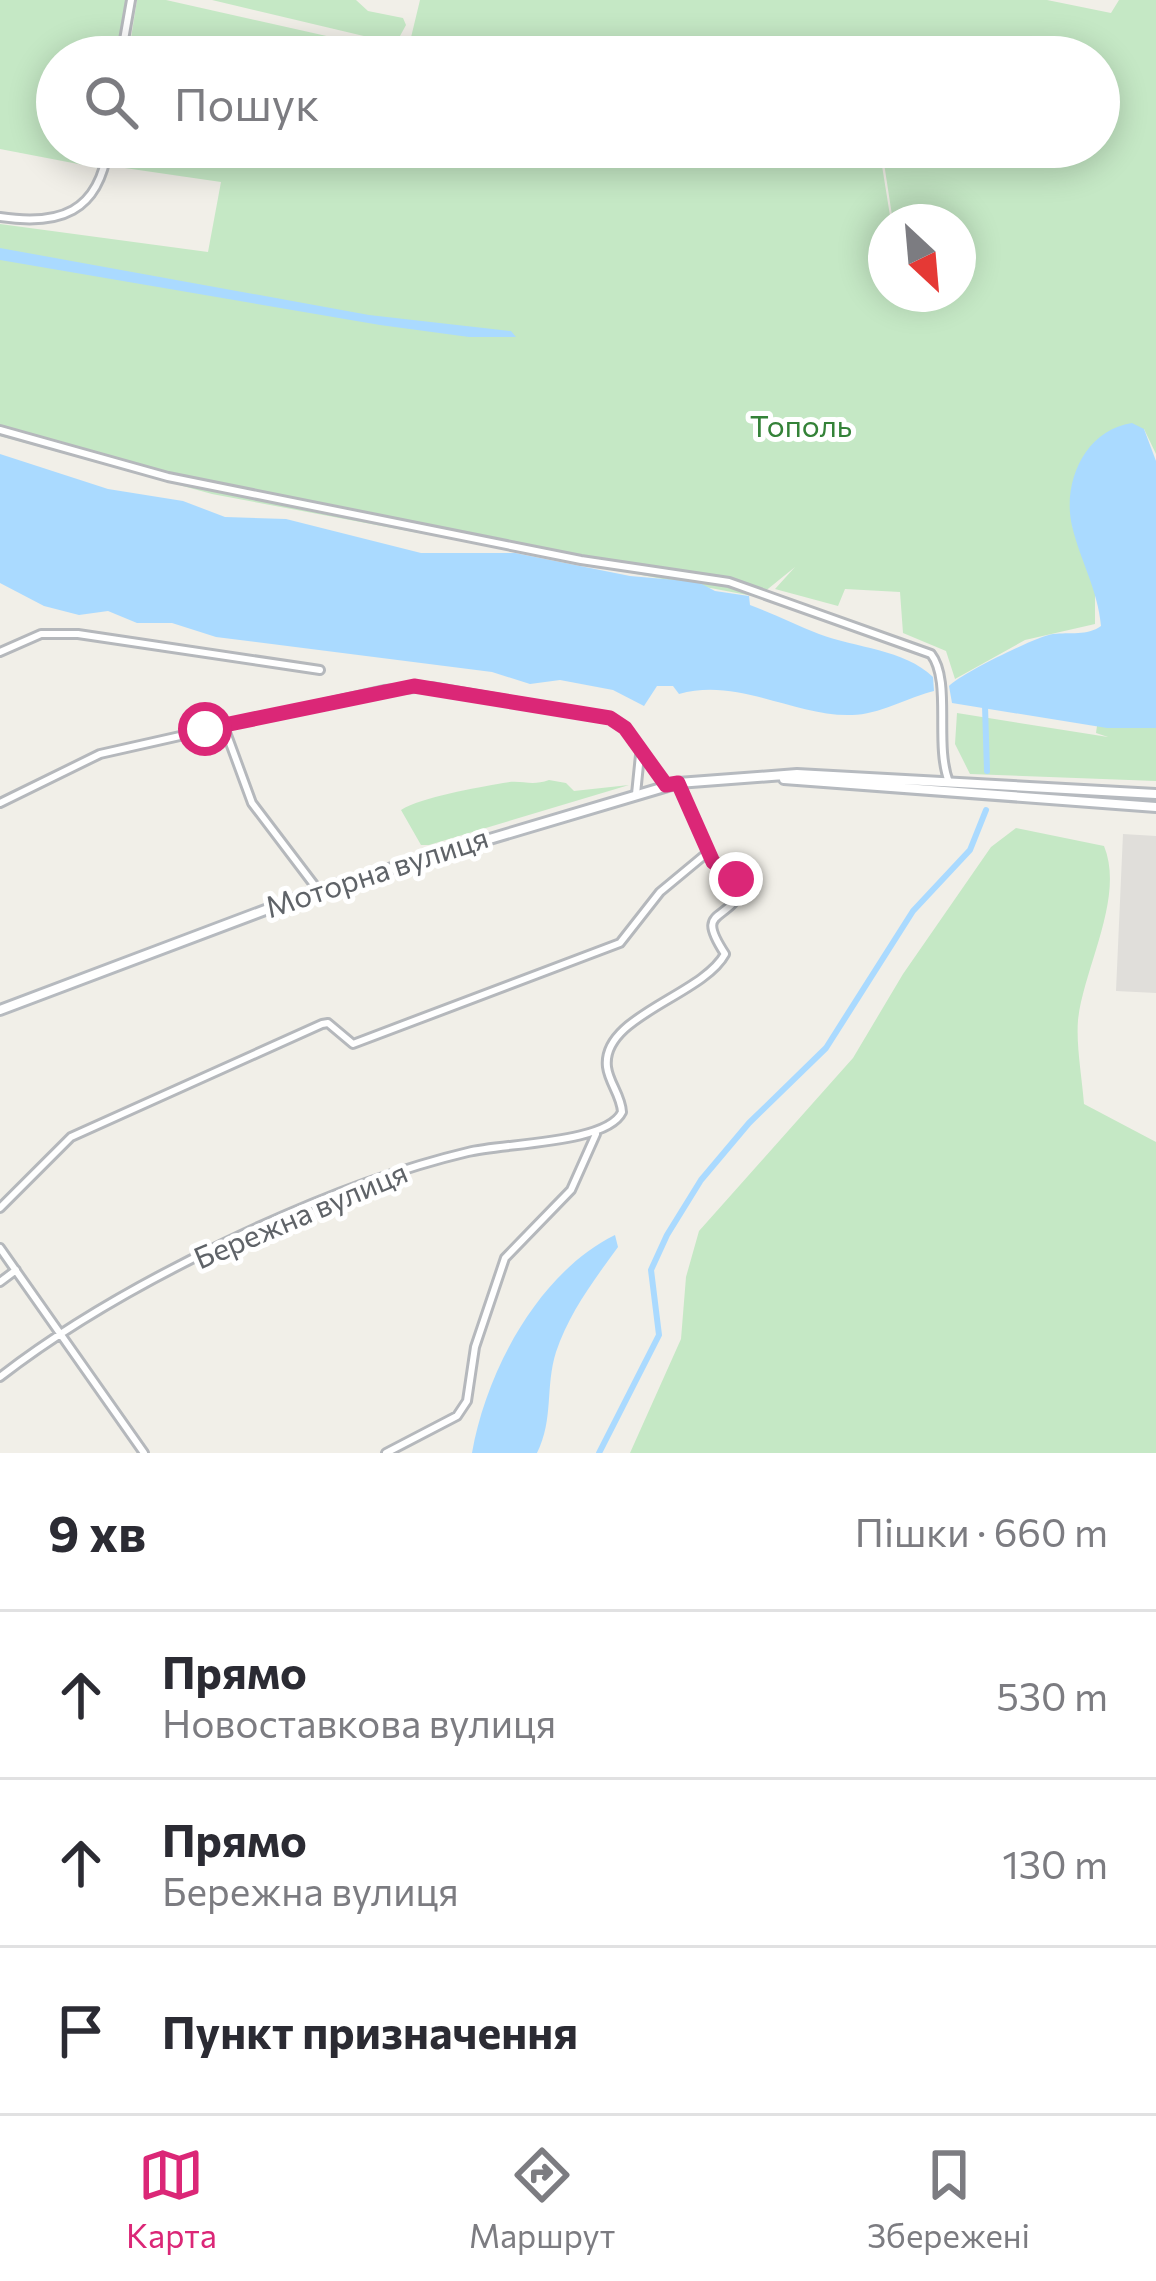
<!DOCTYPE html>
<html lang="uk">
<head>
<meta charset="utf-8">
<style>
  :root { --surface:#fff; --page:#f7f7f7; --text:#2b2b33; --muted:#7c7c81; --line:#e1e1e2; --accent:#db2777 }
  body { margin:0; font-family:Commissioner,sans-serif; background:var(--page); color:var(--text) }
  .compass { position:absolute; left:868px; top:204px; width:108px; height:108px; border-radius:50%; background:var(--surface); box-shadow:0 6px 30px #0003; rotate:154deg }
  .stop { position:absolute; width:36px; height:36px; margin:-27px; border:9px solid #db2777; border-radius:50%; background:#fff }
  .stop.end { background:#db2777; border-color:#fff; box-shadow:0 3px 12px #0008 }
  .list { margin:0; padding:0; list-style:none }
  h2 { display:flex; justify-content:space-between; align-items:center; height:156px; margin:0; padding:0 48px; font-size:51px }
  h2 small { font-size:39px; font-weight:400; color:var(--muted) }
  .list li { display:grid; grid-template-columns:78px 1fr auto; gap:36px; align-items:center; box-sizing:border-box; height:168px; padding:0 48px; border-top:3px solid var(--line) }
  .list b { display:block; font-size:45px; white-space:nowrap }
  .list p { margin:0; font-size:39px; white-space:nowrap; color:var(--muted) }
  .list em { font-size:39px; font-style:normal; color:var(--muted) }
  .icon { flex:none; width:66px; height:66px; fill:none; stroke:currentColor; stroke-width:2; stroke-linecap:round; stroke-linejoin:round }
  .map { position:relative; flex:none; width:1156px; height:1453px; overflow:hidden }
  .search { position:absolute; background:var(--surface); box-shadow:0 6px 30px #0003; left:36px; right:36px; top:36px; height:132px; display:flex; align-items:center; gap:30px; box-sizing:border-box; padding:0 42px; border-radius:66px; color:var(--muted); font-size:45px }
  .sheet { height:660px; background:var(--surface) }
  nav { display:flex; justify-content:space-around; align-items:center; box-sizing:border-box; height:168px; border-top:3px solid var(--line); background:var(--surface); font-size:33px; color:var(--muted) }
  nav a { display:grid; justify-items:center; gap:6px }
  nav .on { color:var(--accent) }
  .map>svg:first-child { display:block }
  .industrial { fill:#e0deda }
  .green { fill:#c5e8c5 }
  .water { fill:#aadaff }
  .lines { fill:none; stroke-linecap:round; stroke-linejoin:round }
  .canal { stroke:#aadaff; stroke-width:6 }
  .street-casing { stroke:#b5b8bc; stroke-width:12 }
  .secondary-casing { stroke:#b6babf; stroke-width:14 }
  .street { stroke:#fff; stroke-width:6 }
  .secondary { stroke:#fff; stroke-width:8 }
  .route { stroke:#db2777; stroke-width:15 }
  .labels { text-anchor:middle; stroke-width:10; stroke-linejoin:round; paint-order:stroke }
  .park-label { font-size:30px; fill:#348238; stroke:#fff }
  .street-label { font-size:30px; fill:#5f6368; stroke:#fff }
</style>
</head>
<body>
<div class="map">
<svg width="1156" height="1453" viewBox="0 0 1156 1453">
  <rect width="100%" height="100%" fill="#f1efe8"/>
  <!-- industrial -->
  <path class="industrial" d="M1123 834 1156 836V993L1116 991Z"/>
  <!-- green -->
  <path class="green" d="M0 0H127L117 57H57V147H103L99 168 0 149Z
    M137 0H166L407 54 420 0H1047L1111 13 1119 0H1156V454L1144 429 1072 525 1095 589V624L1025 640 955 679 946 651 903 633 900 592 845 589 838 606 775 589 795 567 758 597 212 494 0 436V224L208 252 221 182 111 166 114 147H879L891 222H886V294H958V222H893L882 150 1099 147V57H128Z
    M212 0H356L368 11 403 18 406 25 400 36 389 42Z
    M957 713 1108 737 1096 733 1097 726 1156 728V781L970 774 955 744Z
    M549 780 566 783 574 791 629 785 429 845H421L401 810C422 797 476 788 503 783 522 779 530 787 549 780Z
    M1016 828 1104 846C1125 897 1084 967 1078 1020 1076 1046 1082 1077 1084 1104L1156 1142V1453H630L681 1339 686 1277 699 1231 853 1058 903 974 991 847Z"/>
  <!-- water -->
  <path class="water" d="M0 248 369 315 511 331 516 337H469L380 325 0 260Z
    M1132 423 1144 429 1156 461V728H1107L952 703 949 686C960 674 1037 636 1053 634 1070 632 1087 636 1101 626 1098 590 1080 560 1072 526 1062 482 1085 430 1132 423Z
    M0 454 108 489 183 501 225 517 286 519 421 553H515L630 576 698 582 715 591 749 596 750 605C774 614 796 625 819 634 856 648 904 649 933 677L934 691C909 697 878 715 852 715 796 717 738 677 679 694L673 686H657L644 706 613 690 560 680 530 684 492 672 216 637 172 623H137L108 611 79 615 44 606 0 583Z
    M615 1235 618 1247C594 1280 569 1313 556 1352 545 1387 554 1419 537 1453H472C486 1372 538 1273 615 1235Z"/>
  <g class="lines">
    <!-- canal -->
    <path class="canal" d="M985 706 987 771
      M599 1453 659 1335 651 1270 667 1235 701 1180 749 1123 826 1048 913 911 970 850 986 810"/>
    <!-- street casing -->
    <g class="street-casing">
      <path id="street" d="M121 57 131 0
        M0 217C59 226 99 213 108 147
        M0 430 168 477 581 560 729 582 931 654C952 681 934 744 949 782
        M0 652 41 634H78L320 670
        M223 724 252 803 318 890
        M636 794 640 755
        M0 803 100 754 384 690 431 687 610 718 625 728 666 785
        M0 1208 71 1137 322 1024 328 1023 353 1044 620 943 660 892 707 853
        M0 1248 144 1453
        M0 1282 16 1270
        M0 1377C117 1286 324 1186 468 1152 503 1143 607 1144 622 1112 621 1095 609 1083 607 1067 601 1016 702 996 725 954 695 908 725 924 743 889L713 862 678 783
        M386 1453 457 1416 467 1401 475 1347 505 1258 571 1190 596 1134"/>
    </g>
    <!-- secondary casing -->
    <g class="secondary-casing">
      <path id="secondary" d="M784 779 1156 807
        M0 1010 318 890 678 783 797 774 1156 794"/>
    </g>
    <!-- street -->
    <use href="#street" class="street"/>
    <!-- secondary -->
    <use href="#secondary" class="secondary"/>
  </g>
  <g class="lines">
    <!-- route -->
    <path class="route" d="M205 729 414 686 610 718 625 728 666 785 678 783 713 862 736 879"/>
  </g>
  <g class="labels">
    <!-- park labels -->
    <g class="park-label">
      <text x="801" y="437">Тополь</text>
    </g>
    <!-- street labels -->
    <g class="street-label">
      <text transform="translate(377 873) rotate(-18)" y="10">Моторна вулиця</text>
      <text transform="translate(301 1216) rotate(-23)" y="10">Бережна вулиця</text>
    </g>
  </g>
</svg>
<svg class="compass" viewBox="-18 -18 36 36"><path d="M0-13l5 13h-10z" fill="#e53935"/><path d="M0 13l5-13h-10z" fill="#7c7c81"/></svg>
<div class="stop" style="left:205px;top:729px"></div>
<div class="stop end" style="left:736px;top:879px"></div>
<div class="search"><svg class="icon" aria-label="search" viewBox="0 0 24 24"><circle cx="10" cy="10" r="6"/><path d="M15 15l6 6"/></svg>Пошук</div>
</div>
<section class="sheet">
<h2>9 хв<small>Пішки · 660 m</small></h2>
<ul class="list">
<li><svg class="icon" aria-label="ahead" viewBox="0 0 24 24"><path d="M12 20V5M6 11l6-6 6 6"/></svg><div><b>Прямо</b><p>Новоставкова вулиця</p></div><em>530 m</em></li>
<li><svg class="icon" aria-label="ahead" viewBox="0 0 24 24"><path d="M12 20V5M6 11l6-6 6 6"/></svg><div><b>Прямо</b><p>Бережна вулиця</p></div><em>130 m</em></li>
<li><svg class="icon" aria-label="arrive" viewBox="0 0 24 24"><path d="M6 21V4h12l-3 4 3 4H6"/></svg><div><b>Пункт призначення</b></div></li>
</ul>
</section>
<nav>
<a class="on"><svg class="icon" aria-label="map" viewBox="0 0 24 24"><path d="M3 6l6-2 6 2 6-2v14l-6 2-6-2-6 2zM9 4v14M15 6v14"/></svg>Карта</a>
<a><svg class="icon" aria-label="directions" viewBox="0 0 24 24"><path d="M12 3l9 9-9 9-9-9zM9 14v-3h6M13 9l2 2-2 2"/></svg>Маршрут</a>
<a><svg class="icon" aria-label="saved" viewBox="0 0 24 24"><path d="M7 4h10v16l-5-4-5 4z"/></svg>Збережені</a>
</nav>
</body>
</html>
